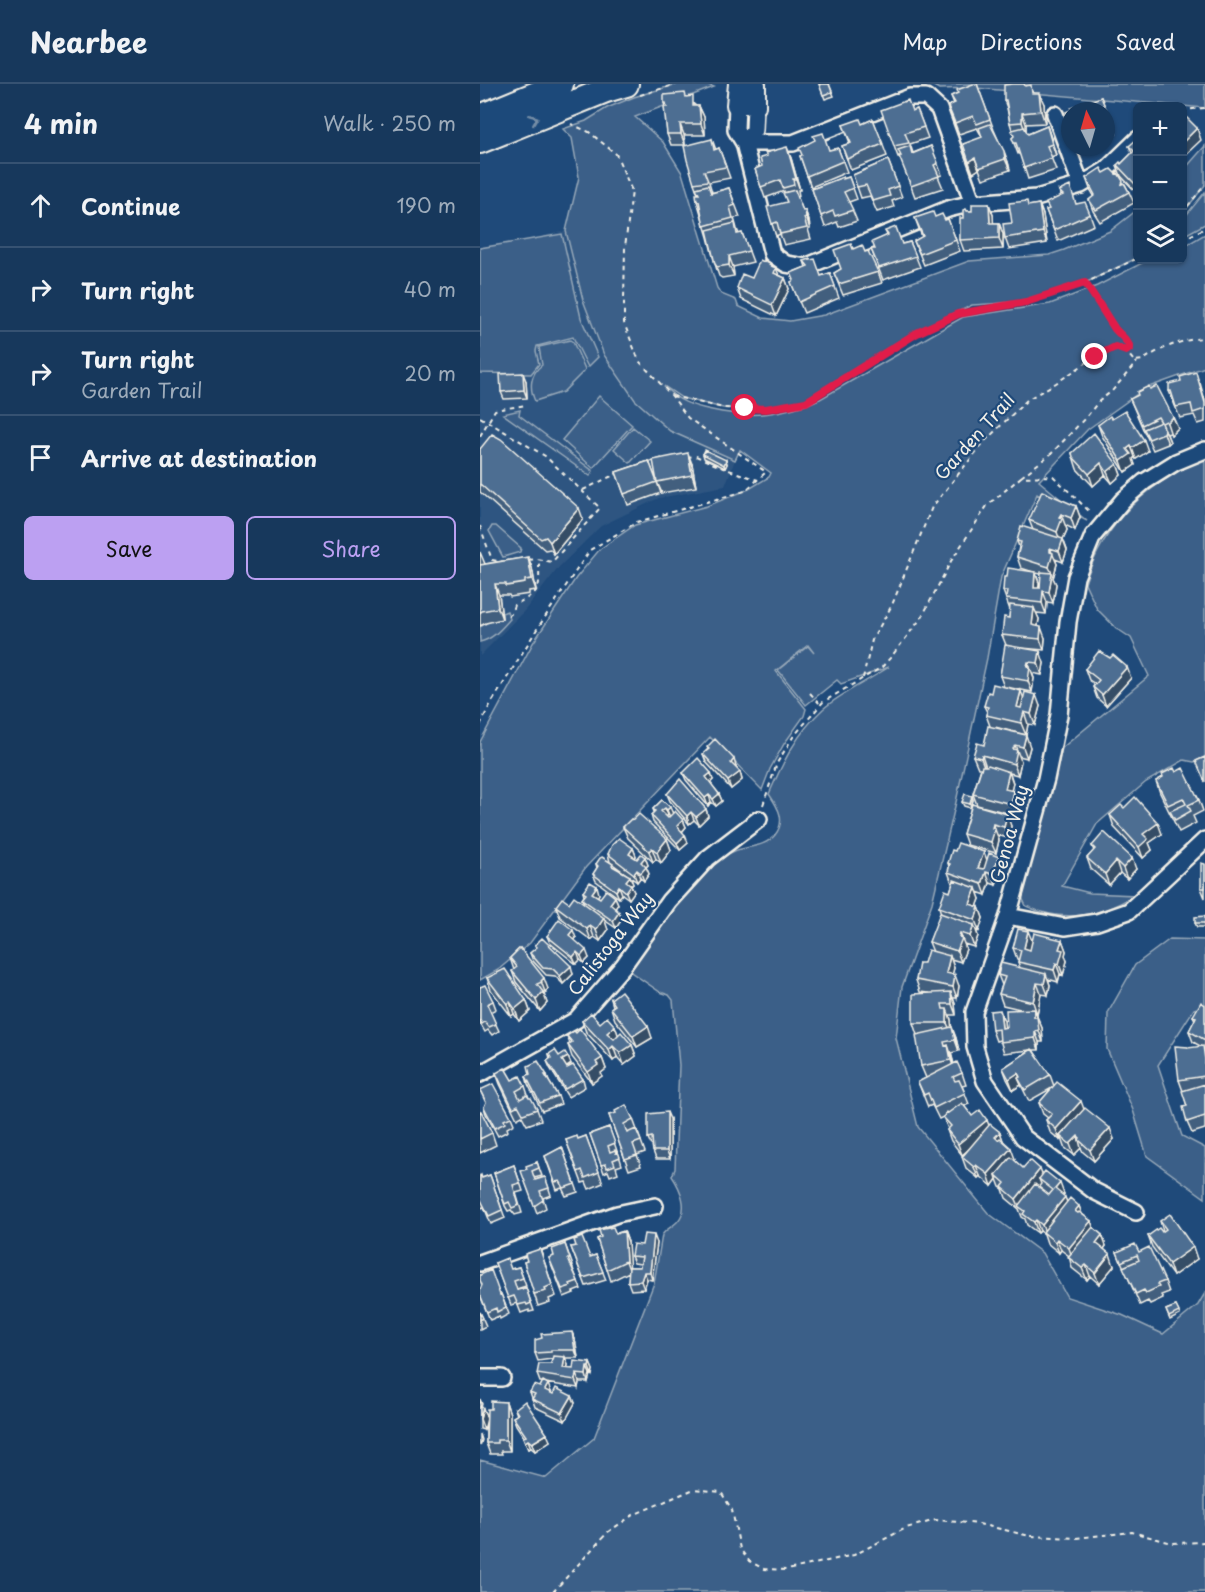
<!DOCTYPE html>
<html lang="en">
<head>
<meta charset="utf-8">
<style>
  :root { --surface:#17385c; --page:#244365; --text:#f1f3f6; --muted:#9eacbb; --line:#365272; --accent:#bca0f2 }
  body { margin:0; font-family:"Playpen Sans",sans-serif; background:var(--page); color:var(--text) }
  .controls { position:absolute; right:18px; top:18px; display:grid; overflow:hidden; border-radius:9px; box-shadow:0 2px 4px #0004 }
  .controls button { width:54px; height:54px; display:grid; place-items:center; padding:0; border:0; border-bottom:2px solid var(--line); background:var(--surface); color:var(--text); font:30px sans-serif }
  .compass { position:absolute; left:581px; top:18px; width:54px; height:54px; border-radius:50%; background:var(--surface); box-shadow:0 2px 4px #0004; rotate:355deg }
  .stop { position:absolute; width:18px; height:18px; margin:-14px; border:4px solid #e11d48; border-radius:50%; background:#fff }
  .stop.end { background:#e11d48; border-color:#fff; box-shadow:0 2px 6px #0008 }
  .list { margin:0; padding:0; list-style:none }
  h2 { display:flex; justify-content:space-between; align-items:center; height:78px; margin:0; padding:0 24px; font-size:26px }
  h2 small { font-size:20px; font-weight:400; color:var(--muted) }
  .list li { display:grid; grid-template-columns:39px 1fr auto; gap:18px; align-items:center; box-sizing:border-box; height:84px; padding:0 24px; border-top:2px solid var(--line) }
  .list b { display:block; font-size:22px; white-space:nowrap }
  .list p { margin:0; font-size:20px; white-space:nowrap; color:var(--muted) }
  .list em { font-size:20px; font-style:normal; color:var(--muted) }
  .actions { display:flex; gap:12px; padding:18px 24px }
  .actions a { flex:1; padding:14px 0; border:2px solid var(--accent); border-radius:9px; text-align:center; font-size:21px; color:var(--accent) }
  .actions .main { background:var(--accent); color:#111 }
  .icon { flex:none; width:33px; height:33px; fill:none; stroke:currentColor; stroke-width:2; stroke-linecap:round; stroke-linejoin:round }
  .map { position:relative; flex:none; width:725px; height:1508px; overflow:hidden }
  header { display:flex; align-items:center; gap:36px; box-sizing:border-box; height:84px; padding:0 30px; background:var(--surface); border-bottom:2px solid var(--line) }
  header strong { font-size:28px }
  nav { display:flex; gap:33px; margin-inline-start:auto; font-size:21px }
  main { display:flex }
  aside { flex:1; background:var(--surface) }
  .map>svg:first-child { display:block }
  .built { fill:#2d5581 }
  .green { fill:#3a5f88; stroke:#97a8b8; stroke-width:1.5 }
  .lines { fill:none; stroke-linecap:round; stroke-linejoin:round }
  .minor-casing { stroke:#f4f1e8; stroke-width:20 }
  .tertiary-casing { stroke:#f4f1e8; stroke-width:24 }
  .primary-casing { stroke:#f4f1e8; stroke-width:28 }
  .path { stroke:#f4f1e8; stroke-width:2; stroke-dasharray:4.5 4.5; stroke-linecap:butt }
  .minor { stroke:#1f4a7a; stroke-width:15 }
  .tertiary { stroke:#1f4a7a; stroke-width:20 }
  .primary { stroke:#1f4a7a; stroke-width:24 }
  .wall { fill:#425f7e; stroke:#f4f1e8; stroke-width:1.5; fill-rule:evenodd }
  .shaded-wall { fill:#364d66; stroke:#f4f1e8; stroke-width:1.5 }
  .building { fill:#4d6e92; stroke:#f4f1e8; stroke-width:1.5 }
  .oneway { stroke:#748da6 }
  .route { stroke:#e11d48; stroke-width:8 }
  .labels { text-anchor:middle; stroke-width:4.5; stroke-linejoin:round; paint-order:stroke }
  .street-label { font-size:18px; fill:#f4f1e8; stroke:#1f4a7a }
</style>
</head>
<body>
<header>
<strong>Nearbee</strong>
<nav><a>Map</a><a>Directions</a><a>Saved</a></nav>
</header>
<main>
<aside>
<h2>4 min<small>Walk · 250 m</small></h2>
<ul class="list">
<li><svg class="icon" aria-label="ahead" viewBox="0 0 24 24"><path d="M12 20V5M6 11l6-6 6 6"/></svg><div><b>Continue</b></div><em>190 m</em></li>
<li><svg class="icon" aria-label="right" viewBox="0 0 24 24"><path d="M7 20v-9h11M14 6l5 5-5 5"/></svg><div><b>Turn right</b></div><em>40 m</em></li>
<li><svg class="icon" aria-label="right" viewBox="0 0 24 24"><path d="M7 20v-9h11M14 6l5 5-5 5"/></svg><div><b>Turn right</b><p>Garden Trail</p></div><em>20 m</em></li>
<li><svg class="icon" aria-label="arrive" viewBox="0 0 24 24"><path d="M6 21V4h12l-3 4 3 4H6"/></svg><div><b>Arrive at destination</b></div></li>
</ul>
<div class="actions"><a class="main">Save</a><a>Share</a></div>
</aside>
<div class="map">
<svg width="725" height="1508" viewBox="0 0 725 1508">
  <rect width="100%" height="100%" fill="#1f4a7a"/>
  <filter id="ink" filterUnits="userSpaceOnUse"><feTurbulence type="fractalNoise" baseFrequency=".0167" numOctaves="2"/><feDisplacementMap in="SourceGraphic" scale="12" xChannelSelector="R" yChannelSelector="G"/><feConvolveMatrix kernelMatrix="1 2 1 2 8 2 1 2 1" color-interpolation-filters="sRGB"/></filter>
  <g filter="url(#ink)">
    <!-- built -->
    <path class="built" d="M86 147 103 216 124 270 155 316 190 347 255 376 245 402 179 414 121 442 80 482 45 526 0 572V166Z"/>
    <!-- green -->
    <path class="green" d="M197 0H226L234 3 155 33 183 58 202 89 237 204 241 210 256 216 258 222 283 234 310 237 344 231 489 177 569 171 584 166 630 147 657 126V174L605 199 546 218 492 221 437 249 326 318 286 325 243 324 202 314 184 302C197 317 212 322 232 326 272 335 303 330 340 315L483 233 570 220 617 202 668 176H702L703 163 725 150V283L666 304 608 345 559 397 607 437 557 410 521 493 507 574 476 718 452 819 422 903 416 954 438 1043 508 1129 562 1169 587 1213 642 1231 683 1250 718 1221 725 1209V1508H0V1376L66 1394 114 1354 174 1199 182 1151C186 1145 192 1143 197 1138 210 1125 200 1104 192 1092L195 1085 199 981 193 916 189 911 180 908 148 886C167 860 184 832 205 808 216 796 230 784 242 774 258 760 282 767 295 751 307 736 297 722 289 710 303 678 317 649 343 625 358 611 391 595 409 583L361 600 357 596 326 621 298 586 328 562 334 569 328 561 296 587 326 625 324 632 304 660 290 685 282 706 230 653 106 783 50 859 18 886 0 896V658L53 559 96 494 120 465 155 441 227 422 269 405 289 393 291 389 260 366 255 376 190 347 155 316 124 271 103 216 86 147 99 93 92 54 83 45 106 37 127 24 154 13Z
      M450 0H725V24L495 4 459 5Z
      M725 62V101L703 129V87Z
      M725 108V140L703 152V135Z
      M82 150 101 234 118 273 108 283 93 253 57 262 56 267 59 280 51 290 0 289V164Z
      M90 256 93 258 105 285 104 287 83 308 55 317C49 304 50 290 62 281L59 263Z
      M119 312 152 341 113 384 82 356Z
      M40 326 39 331 113 387 110 392 23 330Z
      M153 343 170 357 150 379 134 365Z
      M725 372V673L714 678 704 676 666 698 617 740 582 802 610 809 654 811C621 833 582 839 546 822L541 811 566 728 582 664 669 592 651 554 636 544 617 525 605 499C625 435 668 401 725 372Z
      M12 442H16L41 464 40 468 23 473 9 447Z
      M27 527 30 535C21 545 13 555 0 558V543L8 538 22 535V529Z
      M690 855 725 856V922L714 925 678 981 702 1052 725 1064V1114L667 1072 653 1026 627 965 628 929 655 881Z"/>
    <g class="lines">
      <!-- minor casing -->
      <g class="minor-casing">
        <path id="minor" d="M575 30 601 101
          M264 59 274 46 275 22 257 21 256 46 264 59 292 170 306 180 325 183 468 125 493 119 556 114 601 101 626 86 658 55
          M264 59H313L430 13H446L459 25 493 119
          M528 832 585 843 617 838 649 827 725 756
          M0 990 96 936 143 882 189 817 228 774 279 735
          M656 1128 614 1107 543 1053 505 997 495 963 494 928 528 832 566 695 579 631 588 538 596 493 613 452 643 416 664 398 696 378 725 366
          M0 1179 137 1130 175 1122
          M0 1294H22"/>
      </g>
      <!-- tertiary casing -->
      <g class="tertiary-casing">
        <path id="tertiary" d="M257 21 259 0
          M275 22V0"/>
      </g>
      <!-- primary casing -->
      <g class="primary-casing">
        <path id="primary" d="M0 33 81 0
          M0 57 126 6 146 0"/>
      </g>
      <!-- path -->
      <path class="path" d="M160 11 197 0
        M702 26 725 24
        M702 129 725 101
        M702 156 725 144
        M606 200C617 215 625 230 636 245 640 252 648 257 650 264L646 267
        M192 312 243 324 286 325 326 318 437 249 478 230 546 218 605 199 658 174
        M0 333 65 372 120 424 72 478 57 475 47 476
        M0 352 15 326 46 321
        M207 373 216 372 243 384 278 396
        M169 378 186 373
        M541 393 572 369 608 331 618 318 632 307 657 278
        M103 406 138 389
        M0 442 12 476 24 478
        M28 532 31 530 34 521C63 506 59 507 59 476
        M383 594 392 556 412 521 452 423 505 357 548 315 576 299 615 273 635 263 645 266 654 277 663 276C681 264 703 255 725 254
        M330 609 341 621
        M0 641 9 623 57 545 110 466 157 438 265 407 286 388 208 334 192 312 159 277 144 239V217L145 163 152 107 136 70 109 48 91 40
        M283 721 297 679 313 653 343 618 402 583 411 573 442 533 471 477 507 422 541 393 573 392 611 429
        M73 1508 128 1448 153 1431 214 1405 241 1408 252 1426 260 1465 269 1477 284 1485 307 1486 374 1471 426 1444 456 1436 499 1440 550 1452 596 1454 652 1448 692 1459 725 1458"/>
      <!-- minor -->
      <use href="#minor" class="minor"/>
      <!-- tertiary -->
      <use href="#tertiary" class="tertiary"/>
      <!-- primary -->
      <use href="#primary" class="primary"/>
    </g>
    <!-- wall -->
    <path class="wall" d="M339 0H349L354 12 345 15Z
      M497 0 514 46 528 78 530 86 503 95 499 85 493 89 502 53 501 51 497 44 479 50 468 22 474 20 471 12Z
      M545 2 554 9 564 20 565 39 546 40V47L548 50 567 42 576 71 571 73 576 86 548 95 540 70H538L532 54 534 52 530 39 527 24 524 16Z
      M206 13 216 22H219L224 33 225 51H204L205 61H191L187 50 185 23 184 19Z
      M621 13 636 50 626 54V27L591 26Z
      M437 25 448 54 430 60 433 69 451 62 462 91 458 92 463 104 435 113 420 73H418L414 62 432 27Z
      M393 35 407 72 371 86 362 62 370 59 363 41 382 40Z
      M232 55 236 66 239 64 250 94 229 98 232 108H231V109L249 104 260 133 254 134 257 145 259 150 262 149 273 178 253 183 254 192 242 194 239 192 235 180 228 153 217 117 218 110 214 99Z
      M657 57V109L641 92 637 81 641 80 652 69 649 62Z
      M608 63H617L610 66Z
      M358 64 367 88 331 103 320 72 349 66Z
      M311 74 320 106H318L319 112H317L323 127 325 126 329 137 330 145H328L331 155 304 161 300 150 296 152 292 140 307 118 304 108V107L285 114 275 85Z
      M408 76 422 113 412 117 414 123 397 128 390 112 381 114 373 91Z
      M624 89 645 100 649 108 654 119 620 138 613 127 609 116 614 112 610 105 606 94Z
      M363 93V95L369 93 377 115 369 118 377 137 359 143 357 138 345 143 332 105Z
      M579 107 610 130 614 141 578 157 566 126 569 125 581 112Z
      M509 120 513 131V139H519L523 150V165L484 167 480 156 483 134 487 127H492Z
      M559 120 563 131 567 159 529 165 525 154 532 139 549 122Z
      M455 133 465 136 468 135 480 167 444 181 434 157 442 153 435 134Z
      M405 147 422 160 430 158 440 183 403 196 391 165H394L407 151Z
      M373 165 385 168 398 188 402 199 363 211 354 189 361 185Z
      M330 176 341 192 350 189 359 214 324 229 311 198 314 197 311 189 326 183 324 177Z
      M284 178 290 179 291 182 296 184 299 191 305 194 309 205 296 232 261 215 257 204 272 194Z
      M46 297 47 314 24 315 21 308Z
      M720 299 725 316V338L718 340 714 331 700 334 689 307Z
      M650 315 698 344 691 351 690 349 687 350 690 358 688 360 673 366 666 351V352Z
      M632 335 668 367 656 375 655 373 653 375 655 381 645 388 622 352 618 341Z
      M0 365 103 435 74 470 70 465 65 466 0 408Z
      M592 369 637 380 641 391 632 399 625 391 613 402 597 385Z
      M223 370 246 376 247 380 245 384 224 374Z
      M169 377 181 409 148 421 136 388Z
      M212 380 216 403 182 409 177 398Z
      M596 422 600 433 595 446 585 441 587 446 583 455 587 466 583 478 575 475 577 480 573 494 576 500 573 519 567 518 566 530 556 529 559 535 558 542 565 554 564 566 542 564 564 579 562 591 552 589 554 594 552 608 526 603 544 615 560 622 555 641 548 640 546 651 515 643 550 663 547 674 539 672 541 677 538 691 530 689 533 699 531 706 534 707 538 718 535 731 497 721 493 710 501 684H498L493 672 504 661 510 642 506 631 507 628 504 622 511 609 524 603 520 592 526 561 522 551 529 534 530 526 523 507 527 493 550 487 541 484 537 473 539 463 537 457 553 446 549 436ZM556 489 561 490 560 504 559 499Z
      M0 468 5 480 48 473 52 484 56 506 49 507V510L30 513 29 511H19L22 535 6 539 0 542Z
      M605 585 651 594 626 622 617 614 613 603 615 600 609 596Z
      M227 663 256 683V684L260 688 262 696 251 705 226 678 223 670 228 665Z
      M696 688 719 716 723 727 713 732 716 739 699 748 680 709 676 697Z
      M203 689 233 696 230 699 239 710 242 717 236 722 231 718 228 722 206 696Z
      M187 710 226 725 228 732 219 741 214 736 209 740 190 717Z
      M492 712 493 716 491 724 484 722 482 718Z
      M182 716 193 729 203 736 206 743 202 748 208 759 200 766 173 738 171 731 174 728 173 725Z
      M492 720 531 742 528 754 517 751 519 756 516 769 487 761 483 750Z
      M644 724 682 750 669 759 672 766 663 774 634 743 630 731Z
      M153 736 187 755 191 766 181 779 176 775 173 778 148 754 143 743Z
      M612 762 656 785 647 795 640 789 629 801 611 785 607 774 614 767Z
      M153 764 156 772 155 774 157 775 165 773 168 781 166 783 169 790 164 797 160 794 157 798 150 793 153 800 151 802 154 808 149 815 142 810 139 814 116 797 113 790 117 784 116 780 134 783 149 792 130 778 128 770Z
      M519 773 523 784 516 801 510 799 506 811 497 808 500 815 497 822 499 823 503 834 499 847 496 846 498 852 494 863 484 860 486 865 481 878 471 875 474 884 472 890 479 902 477 914H473L475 920 476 931H470L471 936V943L476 954 479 967 471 969 474 980 482 989 486 1001 482 1002 489 1020 484 1022 492 1032 509 1041 520 1048 523 1057 535 1075 534 1076 543 1084 562 1091 584 1110 583 1111 587 1118 599 1122 602 1130 611 1137 613 1143 622 1151 626 1162 624 1165 634 1182 619 1200 610 1192 607 1196 592 1184 589 1172 581 1166 579 1169 567 1159 564 1150 560 1147 558 1149 547 1141 545 1135 542 1133 539 1125 526 1114 523 1105 520 1103 517 1095 512 1102 500 1092 498 1094 486 1084 482 1073 487 1067 482 1071 471 1057 467 1046 468 1045 463 1033 459 1035 452 1021 448 1023 438 998 446 994 441 982 440 951H437L433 939 449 909 440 908 436 896 444 879 453 868 449 858 461 830 459 823 470 808 473 799H472L468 788 469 783 468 779 507 777Z
      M725 780V814L721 804Z
      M103 808 119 810 117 813 120 814 135 813 138 820 135 824 142 835 136 844 124 836 128 846 120 857 114 853 111 856 80 833 76 822 89 819H104L102 815 104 812Z
      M725 832V843H717L715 839Z
      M67 852 96 854 94 856 109 874 104 879 100 876 96 880 70 859Z
      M552 856H582L586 867 585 871 587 877 583 891 580 890 578 898 568 895 570 901 568 911 561 910 557 930 555 929 562 944 563 958H559V966H553L570 991 574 1002 604 1025 634 1055 614 1077 603 1068 601 1064 594 1071 584 1063 581 1054 580 1056 570 1048 566 1036 568 1034 563 1030 559 1019 572 1004 549 1017 541 1001 533 1006 527 995 523 984 550 966 524 969 520 956 516 957 512 946 524 937 525 944 527 943 540 925 523 921 519 910 522 901 518 891 540 884 538 878 539 876 537 875 533 864Z
      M55 861 93 890 83 900 75 892 66 891 53 877 50 869 56 864Z
      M40 864 68 905 65 908 66 909 64 910 67 919 60 927 36 898 32 887 34 886 30 874Z
      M7 894 46 916 50 927 39 937 34 930 31 932 11 906Z
      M0 903 13 917 16 925 10 928 19 947 12 951 8 946 5 948 0 939Z
      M131 915 172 954 157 963 135 936 131 924 133 922Z
      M725 921V965L724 964 725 967V1045L712 1049 707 1038V1022L703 1007 699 996 722 963 713 958 709 947 715 936 713 932Z
      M102 937 120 939 135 942 138 951 152 961 156 972 144 981 137 973 133 977 106 948Z
      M96 949 122 974 126 985 121 989 122 992 112 999 92 973 88 961 90 960 87 952Z
      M69 970 88 973 91 980 87 983 103 995 105 1003 88 1013 70 984 67 977 70 975Z
      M16 989 45 1002 49 1014 57 1025 61 1036 47 1041 42 1032 37 1035 20 1000Z
      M67 991 69 998 78 1012 81 1020 62 1027 48 1000 46 992Z
      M0 1006 31 1033 34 1040 27 1044 28 1047 18 1052 6 1030 4 1023 6 1019Z
      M0 1027 12 1049 16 1061 0 1069Z
      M129 1031 153 1035 165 1068 157 1071 161 1082 149 1086Z
      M190 1035V1075H176L173 1067 172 1061H171L168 1054Z
      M129 1043 137 1067 135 1068 136 1069 138 1068 142 1081 136 1083 138 1089 130 1092 128 1087 124 1089 110 1050Z
      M106 1052 123 1099 109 1105 106 1098 102 1099 86 1056 98 1055Z
      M82 1063 98 1108 86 1112 82 1104 77 1106 65 1072Z
      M57 1078 62 1092 54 1094 55 1096 65 1093 71 1111 63 1114 66 1124 57 1129 44 1094Z
      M34 1081 43 1107 36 1109 42 1129 35 1131 31 1126 28 1127 25 1122 14 1089Z
      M10 1091 25 1134 11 1140 4 1123 1 1124 0 1121V1092L2 1094Z
      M680 1137 717 1175 693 1192 672 1163 668 1152 683 1147Z
      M144 1147 148 1158 149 1183H160L161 1180 154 1179 151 1172 162 1161 177 1159 172 1196 167 1195 164 1205 151 1206 148 1198 149 1188 131 1197 117 1155Z
      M85 1160 93 1182H92L101 1205 93 1208 94 1209 84 1213 69 1174 74 1172Z
      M91 1163 110 1173 116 1171 126 1196 106 1202Z
      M60 1165 76 1212 69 1215 70 1218 58 1222 44 1178 47 1177Z
      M637 1168H659L685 1197 689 1208 681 1211 683 1214 670 1220 668 1217 660 1221Z
      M15 1179 31 1185 39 1183 46 1202 36 1205 37 1206 46 1204 54 1227 49 1228V1226L41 1229 37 1219 31 1221Z
      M21 1210 29 1230 20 1235 19 1232 10 1236 0 1211Z
      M696 1222 700 1231 690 1236 686 1226Z
      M0 1228 6 1242 0 1245Z
      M95 1255 98 1274H85L88 1281 87 1284 93 1285 110 1279 113 1286 112 1291 110 1290 108 1298H99L98 1304 65 1299 71 1308 70 1309 73 1310 92 1312 95 1319 85 1337 55 1323 50 1308 60 1303 63 1298H60L57 1290 71 1280 72 1275 58 1277 55 1269Z
      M0 1315 2 1320 1 1323 7 1333 11 1325 26 1318 30 1330V1367H21L22 1370H10L6 1359V1338L4 1346 0 1345Z
      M35 1325 70 1357 55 1367 51 1364 48 1365 43 1353H44L36 1341 33 1333 37 1331Z"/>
    <!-- shaded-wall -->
    <path class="shaded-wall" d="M559 9 564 20 565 39 561 27Z
      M219 22 224 33 225 51 221 40Z
      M542 29 546 40V49L542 38Z
      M200 40 204 51 205 61 201 50Z
      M567 42 571 54 576 71 572 60Z
      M717 44 721 56 702 74V59Z
      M307 63 311 74 320 106 316 95Z
      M524 67 528 78 530 86 525 75Z
      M495 74 499 85 493 89 489 78Z
      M509 120 513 131 514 150 510 139Z
      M559 120 563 131 567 159 563 148Z
      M325 126 329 137 330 145 326 133Z
      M519 139 523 150V165L519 154Z
      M249 172 253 183 254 192 249 181Z
      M305 194 309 205 296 232 292 221Z
      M43 289 46 297 47 314 44 306Z
      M693 333 698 344 691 351 687 339Z
      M685 346 690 358 688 360 684 349Z
      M664 356 668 367 656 375 652 364Z
      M651 362 655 373 653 375 655 381 645 388 641 377 647 365Z
      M208 369 212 380 216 403 212 391Z
      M246 376 247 380 245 384 244 381Z
      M621 379 625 391 613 402 609 390Z
      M637 380 641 391 632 399 627 388Z
      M596 422 600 433 595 446 591 434Z
      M99 424 103 435 74 470 70 458Z
      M581 430 587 446 583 455 587 466 583 478 579 467 581 460 577 448Z
      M570 464 577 480 573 494 576 500 573 519 569 508 572 489 569 483Z
      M48 473 52 484 56 506 52 495Z
      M555 488 559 499 558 515 554 504Z
      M15 500 19 511 22 535 18 524Z
      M563 507 567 518 566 530 562 519Z
      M554 524 559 535 556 553 552 541Z
      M561 543 565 554 564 566 560 555Z
      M560 567 564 579 562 591 558 579Z
      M548 578 554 594 552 608 548 597Z
      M647 583 651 594 626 622 622 611Z
      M541 607 545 618 541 634 537 623Z
      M556 611 560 622 555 641 551 630Z
      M544 628 548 640 546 651 541 639Z
      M546 651 550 663 547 674 543 663Z
      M535 661 541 677 538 691 534 680 533 665Z
      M502 671 506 683 505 685 501 674Z
      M254 675 256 683 254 687 251 679Z
      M260 688 262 696 251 705 248 697Z
      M529 688 533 699 529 716 525 705Z
      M231 689 233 696 229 700 226 693Z
      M534 707 538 718 535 731 531 720Z
      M239 710 242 717 236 722 233 715Z
      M229 711 231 718 228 722 225 714Z
      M492 712 493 716 491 724 490 720Z
      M190 723 193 730 190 733 187 726Z
      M185 724 188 731 184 735 181 727Z
      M226 725 228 732 219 741 216 733Z
      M211 728 214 736 209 740 207 732Z
      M527 730 531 742 528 754 524 743Z
      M203 736 206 743 200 750 197 742Z
      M678 739 682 750 669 759 672 766 663 774 659 763 663 750Z
      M513 740 519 756 516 769 511 758 512 744Z
      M205 751 208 759 200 766 197 759Z
      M187 755 191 766 181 779 177 768Z
      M153 764 156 772 152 777 149 770Z
      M172 764 176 775 173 778 169 767Z
      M504 768 508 779 502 795 498 784Z
      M165 773 168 781 166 783 169 790 164 797 161 789V778Z
      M519 773 523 784 516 801 512 790Z
      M652 774 656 785 647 795 643 784Z
      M636 777 640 789 629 801 625 790Z
      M157 786 160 794 157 798 154 790Z
      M506 788 510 799 506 811 502 800Z
      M150 792 153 800 151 802 154 808 149 815 146 808V797Z
      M117 802 119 810 115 817 112 809Z
      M139 802 142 810 139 814 136 807Z
      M496 804 500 815 494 831 490 820Z
      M135 813 138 820 133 828 130 820Z
      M499 823 503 834 499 847 495 836Z
      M139 828 142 835 136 844 133 837Z
      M124 834 128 846 120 857 116 846Z
      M494 841 498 852 494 863 490 852Z
      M110 842 114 853 111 856 107 845Z
      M93 846 96 854 92 859 89 851Z
      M548 847 553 859 548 875 544 864Z
      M480 849 486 865 481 878 477 867Z
      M582 856 586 867 585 871 587 877 583 891 579 880V865Z
      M106 866 109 874 104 879 101 872Z
      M97 868 100 876 96 880 93 873Z
      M470 872 474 884 470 900 466 889Z
      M576 879 580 890 578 898 574 886Z
      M91 882 93 890 83 900 80 892Z
      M566 890 570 901 568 911 564 900Z
      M475 891 479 902 477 914 473 903Z
      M64 894 68 905 65 908 61 897Z
      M557 899 561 910 557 930 553 918Z
      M63 908 67 919 60 927 56 916Z
      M471 908 475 920 476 931 472 920Z
      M46 916 50 927 39 937 35 925Z
      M30 918 34 930 31 932 27 920Z
      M467 925 471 936 472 950 467 939Z
      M554 925 562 944 563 958 554 933Z
      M520 926 524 937 526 955 522 944Z
      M135 942 139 953 132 960 127 949Z
      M168 942 172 954 157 963 153 952Z
      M472 943 476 954 479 967 475 956Z
      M555 947 559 958V966L555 954Z
      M152 961 156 972 144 981 140 969Z
      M468 961 472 973 475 987 471 976Z
      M133 962 137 973 133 977 129 966Z
      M88 973 91 980 85 984 82 976Z
      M122 974 126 985 121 989 122 992 112 999 108 988 116 978Z
      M538 989 542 1000 538 994 541 1001 533 1006 529 995Z
      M601 1017 605 1028 580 1052 581 1054 580 1056 576 1045Z
      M187 1028 190 1035V1075L187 1067Z
      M507 1036 511 1047 482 1071 478 1060Z
      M630 1044 634 1055 614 1077 610 1066Z
      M520 1048 524 1059 515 1053Z
      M598 1052 601 1064 594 1071 590 1060Z
      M531 1064 535 1075 519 1094 516 1091 517 1095 512 1102 508 1090Z
      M496 1081 500 1092 498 1094 494 1083Z
      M560 1085 564 1096 559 1095 561 1100 542 1124 539 1122 536 1115Z
      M580 1099 584 1110 579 1116 575 1105Z
      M585 1113 589 1124 566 1150 562 1141Z
      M599 1122 603 1133 595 1127Z
      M556 1136 560 1147 558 1149 554 1138Z
      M611 1137 615 1148 593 1176 589 1164Z
      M144 1147 148 1158 150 1188 146 1177Z
      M174 1151 177 1159 172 1196 170 1188Z
      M622 1151 626 1162 620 1170 616 1159Z
      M577 1155 581 1166 579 1169 575 1158Z
      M713 1163 717 1175 693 1192 689 1180Z
      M630 1170 634 1182 619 1200 615 1189Z
      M606 1181 610 1192 607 1196 602 1184Z
      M164 1188 167 1195 164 1205 161 1197Z
      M92 1248 95 1255 98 1274 95 1266Z
      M85 1273 88 1281 86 1291 83 1284Z
      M110 1279 113 1286 112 1291 109 1283Z
      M107 1283 110 1290 108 1298 106 1291Z
      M96 1290 99 1298 98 1304 95 1296Z
      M68 1300 71 1308 68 1314 65 1306Z
      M92 1312 95 1319 85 1337 82 1329Z
      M26 1318 30 1330V1367L26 1356Z
      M3 1324 7 1335 4 1346 0 1335Z
      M0 1350 2 1356 0 1362Z
      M67 1350 70 1357 55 1367 52 1359Z
      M48 1356 51 1364 48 1365 45 1358Z"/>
    <!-- building -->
    <path class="building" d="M339 0H349L352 8 343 11Z
      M493 0H497L510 35 497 40 493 32 475 39 468 22 475 19 471 12 478 9 477 6Z
      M533 0H544L545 2 551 1 552 9H559L561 27 542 29V38L530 39 526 16H524V1Z
      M205 9 206 13 213 12V22H219L221 40H200L201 50H187L184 23H187L186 19H184V11Z
      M621 13 632 39 626 41V27H590V40L586 28 591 26V24Z
      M428 16 432 27 437 25 444 43 425 49 429 59 414 62 401 26Z
      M702 29 717 44 702 59Z
      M380 35 382 40 393 35 403 60 367 75 362 62 371 59 363 41Z
      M510 40 524 67 525 75 499 84 495 74 489 78 483 60 502 53 499 44Z
      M567 42 572 60 567 62 572 74 544 84 536 59H534L532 54 534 52 532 46 544 43 548 50Z
      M343 49 349 66 358 64 363 77 327 92 320 72 322 71 319 64 335 56 333 52Z
      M232 55 234 66 239 64 246 83 224 87 228 97 214 99 207 76 204 62Z
      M656 56 657 57V102L637 81 640 78 641 80 654 67 649 62Z
      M430 62 432 70 451 62 458 79 454 81 459 92 431 102 419 72H421L418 66Z
      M307 63 316 95H313L314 101 303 104 300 96 281 103 275 85 282 82 280 74 287 72 285 69Z
      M408 76 418 102 408 106 410 112 393 117 386 101 377 103 373 91Z
      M621 84 624 89 631 85 636 90 638 89 643 97 642 100 644 99 649 108 616 126 609 116 615 111 606 94Z
      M363 93V95L369 93 373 104 364 108 373 126 355 132 353 127 341 132 332 105Z
      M228 101 231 109 249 104 255 121 250 123 253 134 224 142 219 117H217L216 110H219L216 104Z
      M590 102 596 120 605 118 610 130 574 146 566 126 569 125 566 119 583 111 579 107Z
      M315 106 323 127 325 126 326 133 324 134 327 144 300 150 297 138 292 140 287 123 307 118 303 109Z
      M547 117 548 122 559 120 563 148 525 154 523 140 532 139 529 119Z
      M492 120H509L510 139H519V154L480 156V134H483V126L486 125 487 127H492Z
      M453 128 455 133 462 130 465 136 468 135 476 156 440 170 434 157 443 152 435 134Z
      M255 139 257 150 262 149 269 167 249 172V181L237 183 235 180 227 146Z
      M416 143 422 160 430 158 436 172 399 184 391 165H395L392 158 408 151 405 147Z
      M371 160 373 165 382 161 385 168 388 167 398 188 359 200 354 189 361 185 354 166Z
      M330 175V176L335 175 341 192 350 189 355 202 319 218 311 198 314 196 311 189 328 182 324 177Z
      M280 176 284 178V176L290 179 289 181 296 184 294 189 305 194 292 221 257 204 262 190 272 194Z
      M716 288 725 319V325L713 329 711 320 696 323 691 307H689V300L701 297 700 293Z
      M43 289 44 306 21 308 20 290Z
      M669 302 670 305 677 302 693 333 687 339 686 337 682 339 685 346 684 349 669 355 664 345 681 338 678 333 662 341 650 315 658 311 657 308Z
      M645 327 664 356 652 364 651 362 647 365 651 370 641 377 618 341 630 332 632 335Z
      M614 349 637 380 627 388 621 379 609 390 593 373 592 369Z
      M12 350 21 355 99 424 70 458 66 453 61 455 0 400V365Z
      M225 366 246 376 244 381 223 370Z
      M208 369 212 391 177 398 173 376Z
      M169 377 177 398 144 410 136 388Z
      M562 407 596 422 591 434 581 430 579 433 582 435 577 448 549 436Z
      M541 442 583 455 579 467 570 464V468L573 469 569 483 537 473 541 458 537 457Z
      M48 473 52 495 45 496V499L26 502V500H15L18 524 2 527 0 529V481Z
      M528 484 555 488 554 504H560L561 488 572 489 569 508 563 507 562 519 526 515 527 507H523L524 493H527Z
      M530 521 554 524 552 541 561 543 560 555 522 551 524 533 529 534Z
      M525 561 560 567 558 579 548 578 547 582 550 583 548 597 520 592Z
      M619 567 630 574 633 571 647 583 622 611 613 603 619 596 605 585Z
      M513 600 541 607 537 623 541 624 545 608 556 611 551 630 544 628 541 639 506 631 508 623 504 622 508 608 511 609Z
      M508 642 546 651 543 663 535 661 533 665 537 666 534 680 502 671 501 674 493 672 497 659 504 661Z
      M235 655 254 675 251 679 260 688 248 697 223 670 229 665 227 663Z
      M725 673V698L716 677Z
      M218 674 231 689 226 693 239 710 233 715 229 711 225 714 203 689Z
      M508 681 529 688 525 705 534 707 531 720 493 710 502 682H507Z
      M694 684 696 688 703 684 719 716 708 721 711 727 695 736 690 727 706 720 703 714 688 721 676 697 683 693 682 690Z
      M200 695 226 725 216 733 211 728 207 732 187 710Z
      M485 710 492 712 490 720 482 718Z
      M655 713 678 739 663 750 668 755 659 763 630 731 641 721 644 724Z
      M182 716 190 723 187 726 185 724 181 727 188 734 195 727 203 736 197 742 205 751 197 759 171 731 175 727 173 725Z
      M492 720 527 730 524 743 513 740 512 744 515 745 511 758 483 750Z
      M159 730 187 755 177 768 172 764 169 767 143 743 151 735 153 736Z
      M624 748 652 774 643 784 636 777 625 790 607 774 615 765 612 762Z
      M139 754 153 764 149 770 157 775 161 770 165 773 161 778 166 783 161 789 157 786 154 790 128 770 132 761Z
      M478 759 504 768 498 784 504 785 509 769 519 773 512 790 506 788 502 800 468 788 470 780 468 779 472 766 475 767Z
      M122 773 133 780 132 782 150 792 146 797 151 801 146 808 139 802 136 807 113 790 118 782 116 780 120 774Z
      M721 779 725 780V804H721Z
      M474 796 496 804 490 820 499 823 495 836 459 823 465 806 470 808Z
      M110 798 117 802 112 809 120 814 126 806 135 813 130 820 139 828 133 837 102 815 106 810 103 808Z
      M94 812 124 834 116 846 110 842 107 845 76 822 82 814 89 819Z
      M460 829 494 841 490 852 480 849 479 853 482 854 477 867 449 858Z
      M725 832V839H715V833Z
      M79 835 93 846 89 851 106 866 101 872 97 868 93 873 67 852Z
      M538 845 548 847 544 864 550 866 554 849 582 856 579 865 583 866 579 880 576 879 574 886 538 878 541 866 533 864Z
      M62 854 91 882 80 892 73 885 63 884 50 869 57 863 55 861Z
      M40 864 64 894 61 897 62 898 57 900 63 908 56 916 32 887 37 883 30 874Z
      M448 866 470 872 466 889 475 891 473 903 436 896 439 879H444Z
      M521 879 566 890 564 900 557 899 553 918 519 910 525 893 518 891Z
      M25 885 46 916 35 925 30 918 27 920 7 894Z
      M5 901 13 917 7 920 16 940 9 943 5 938 2 940 0 936V903Z
      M141 907 168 942 153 952 131 924 135 921 131 915Z
      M471 908 472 920H462L463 925H467V939H433V910Z
      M721 918 725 921V956L709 947 716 933 713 932Z
      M554 925V933H557L559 946 555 947V954L520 958 519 945 512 946 510 927 520 926 522 944 527 943 526 926Z
      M111 929 120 939 127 933 135 942 127 949 134 955 141 948 152 961 140 969 133 962 129 966 102 937Z
      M472 943 475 956 464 958 465 962 468 961 471 976 441 982 436 951Z
      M100 945 122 974 116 978 118 981 108 988 88 961 92 958 87 952 94 947 96 949Z
      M695 962 708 963V964L723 962 725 976V992L699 996Z
      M552 965 570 991 545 1006 538 994 540 993 538 989 529 995 523 984Z
      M75 966 79 972 85 968 88 973 82 976 87 984 93 981 103 995 85 1005 67 977 71 974 69 970Z
      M58 977 67 991H65L78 1012 60 1019 46 992 50 990 48 982Z
      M477 978 482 989 473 993 475 997 479 996 485 1009 454 1024 448 1009 444 1011 438 998Z
      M25 984 32 996 40 992 45 1002 36 1007 40 1015 47 1011 49 1014H51L57 1025 43 1030 38 1021 33 1024 16 989Z
      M577 998 601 1017 576 1045 566 1036 572 1030 559 1019Z
      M13 1000 31 1033 24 1036 25 1039 15 1044 4 1023 6 1018 0 1006Z
      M725 1000V1032L707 1038 703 1023 707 1022 702 1007Z
      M482 1019 492 1032 500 1026 507 1036 478 1060 467 1046 471 1042 463 1033 467 1028 468 1029Z
      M146 1021 153 1035 144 1040 147 1049 156 1045 161 1057 153 1060 157 1071 145 1075 129 1031 136 1029 135 1027Z
      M605 1024 630 1044 610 1066 599 1056 600 1054 598 1052 590 1060 580 1052Z
      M0 1027H1L12 1049 0 1055Z
      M187 1028V1067H173L172 1053 168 1054V1030Z
      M510 1040 520 1048 515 1053 518 1056 520 1054 531 1064 508 1090 496 1081 494 1083 482 1073Z
      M129 1043 135 1059 128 1062 130 1068 135 1066 136 1069 138 1068 140 1073 133 1076 135 1081 127 1084 126 1080 121 1081 110 1050Z
      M97 1052 98 1055 106 1052 119 1088 105 1094 102 1086 98 1088 86 1056Z
      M82 1063 95 1100 84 1104 80 1097 75 1098 65 1072Z
      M531 1073 543 1084 550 1076 560 1085 536 1115 522 1103 525 1099 516 1091Z
      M57 1078 59 1084 52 1087 55 1096 65 1093 69 1104 60 1107 63 1116 54 1122 41 1087 47 1085 46 1082Z
      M34 1081 40 1099 33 1101 39 1121 32 1124 29 1118 25 1120 23 1115 14 1089Z
      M565 1087 580 1099 575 1105 585 1113 562 1141 556 1136 554 1138 543 1130 545 1127 538 1122 555 1100 569 1111 573 1106 559 1095Z
      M1 1091 2 1094 10 1091 22 1126 9 1132 1 1116H0V1092Z
      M590 1114 599 1122 595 1127 598 1129 599 1128 611 1137 589 1164 577 1155 575 1158 563 1148Z
      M690 1130 713 1163 689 1180 668 1152 679 1144 682 1148 686 1145 680 1137Z
      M133 1143 136 1150 144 1147 146 1177 127 1186 117 1155 121 1153 119 1146Z
      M613 1143 622 1151 616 1159 630 1170 615 1189 606 1181 602 1184 588 1173Z
      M164 1150 174 1151 170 1188H164L161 1197 148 1198 149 1183H160L162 1173 151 1172 153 1160 162 1161Z
      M102 1153 110 1173 116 1171 123 1188 103 1194 91 1163 96 1162 94 1156Z
      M85 1160 90 1175H88L98 1197 90 1200 91 1202 82 1205 69 1174 74 1172 72 1165Z
      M655 1160 659 1168 669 1163 685 1197 677 1200 679 1203 666 1209 664 1206 656 1210 643 1183 659 1176 657 1171 641 1178 637 1168Z
      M60 1165 72 1201 65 1204 66 1207 54 1210 44 1178 47 1177 45 1170Z
      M27 1174 31 1185 39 1183 43 1194 34 1197 37 1206 46 1204 51 1219 47 1221 46 1219 38 1221 34 1212 28 1214 15 1179Z
      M11 1186 20 1211 21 1210 26 1223 17 1228 16 1224 7 1228 0 1210V1206L2 1201 0 1196V1191Z
      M696 1222 699 1228 689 1233 686 1226Z
      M0 1228 3 1234 0 1236Z
      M92 1248 95 1266H71V1268L55 1269V1256L62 1254 61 1250Z
      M73 1272 85 1273 83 1284 93 1285 94 1277 110 1279 109 1283H107L106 1291 96 1290 95 1296 57 1290 59 1280H71Z
      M63 1297 68 1300 65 1306 73 1310 76 1304 92 1312 82 1329 52 1315 55 1310 50 1308 54 1301 60 1303Z
      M11 1317 26 1318V1356H17V1359H6L7 1325H11Z
      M45 1317 67 1350 52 1359 48 1356 45 1358 43 1353 46 1352 33 1333 38 1330 35 1325Z
      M0 1323 3 1324 0 1335Z"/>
    <!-- one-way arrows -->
    <defs><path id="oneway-chevron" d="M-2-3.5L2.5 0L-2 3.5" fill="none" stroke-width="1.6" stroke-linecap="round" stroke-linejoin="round" transform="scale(1.5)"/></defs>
    <use class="oneway" href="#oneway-chevron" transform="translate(54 35) rotate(-22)"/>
  </g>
  <g class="lines" filter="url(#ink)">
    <!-- route -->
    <path class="route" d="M265 324 286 325 326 318 437 249 478 230 546 218 605 199C616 214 625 230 635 245 640 251 648 256 650 264L646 267 635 263 615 273"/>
  </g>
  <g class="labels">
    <!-- street labels -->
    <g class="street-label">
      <text transform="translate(495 353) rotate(-48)" y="6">Garden Trail</text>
      <text transform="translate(530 750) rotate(-75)" y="6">Genoa Way</text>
      <text transform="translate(131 860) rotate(-52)" y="6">Calistoga Way</text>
    </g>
  </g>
</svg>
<div class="controls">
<button>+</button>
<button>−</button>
<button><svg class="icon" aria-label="layers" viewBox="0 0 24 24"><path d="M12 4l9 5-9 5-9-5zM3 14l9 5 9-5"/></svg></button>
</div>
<svg class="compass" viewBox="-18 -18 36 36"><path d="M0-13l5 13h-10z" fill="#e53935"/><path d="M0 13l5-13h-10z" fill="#9eacbb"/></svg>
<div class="stop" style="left:265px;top:324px"></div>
<div class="stop end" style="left:615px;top:273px"></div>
</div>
</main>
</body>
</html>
